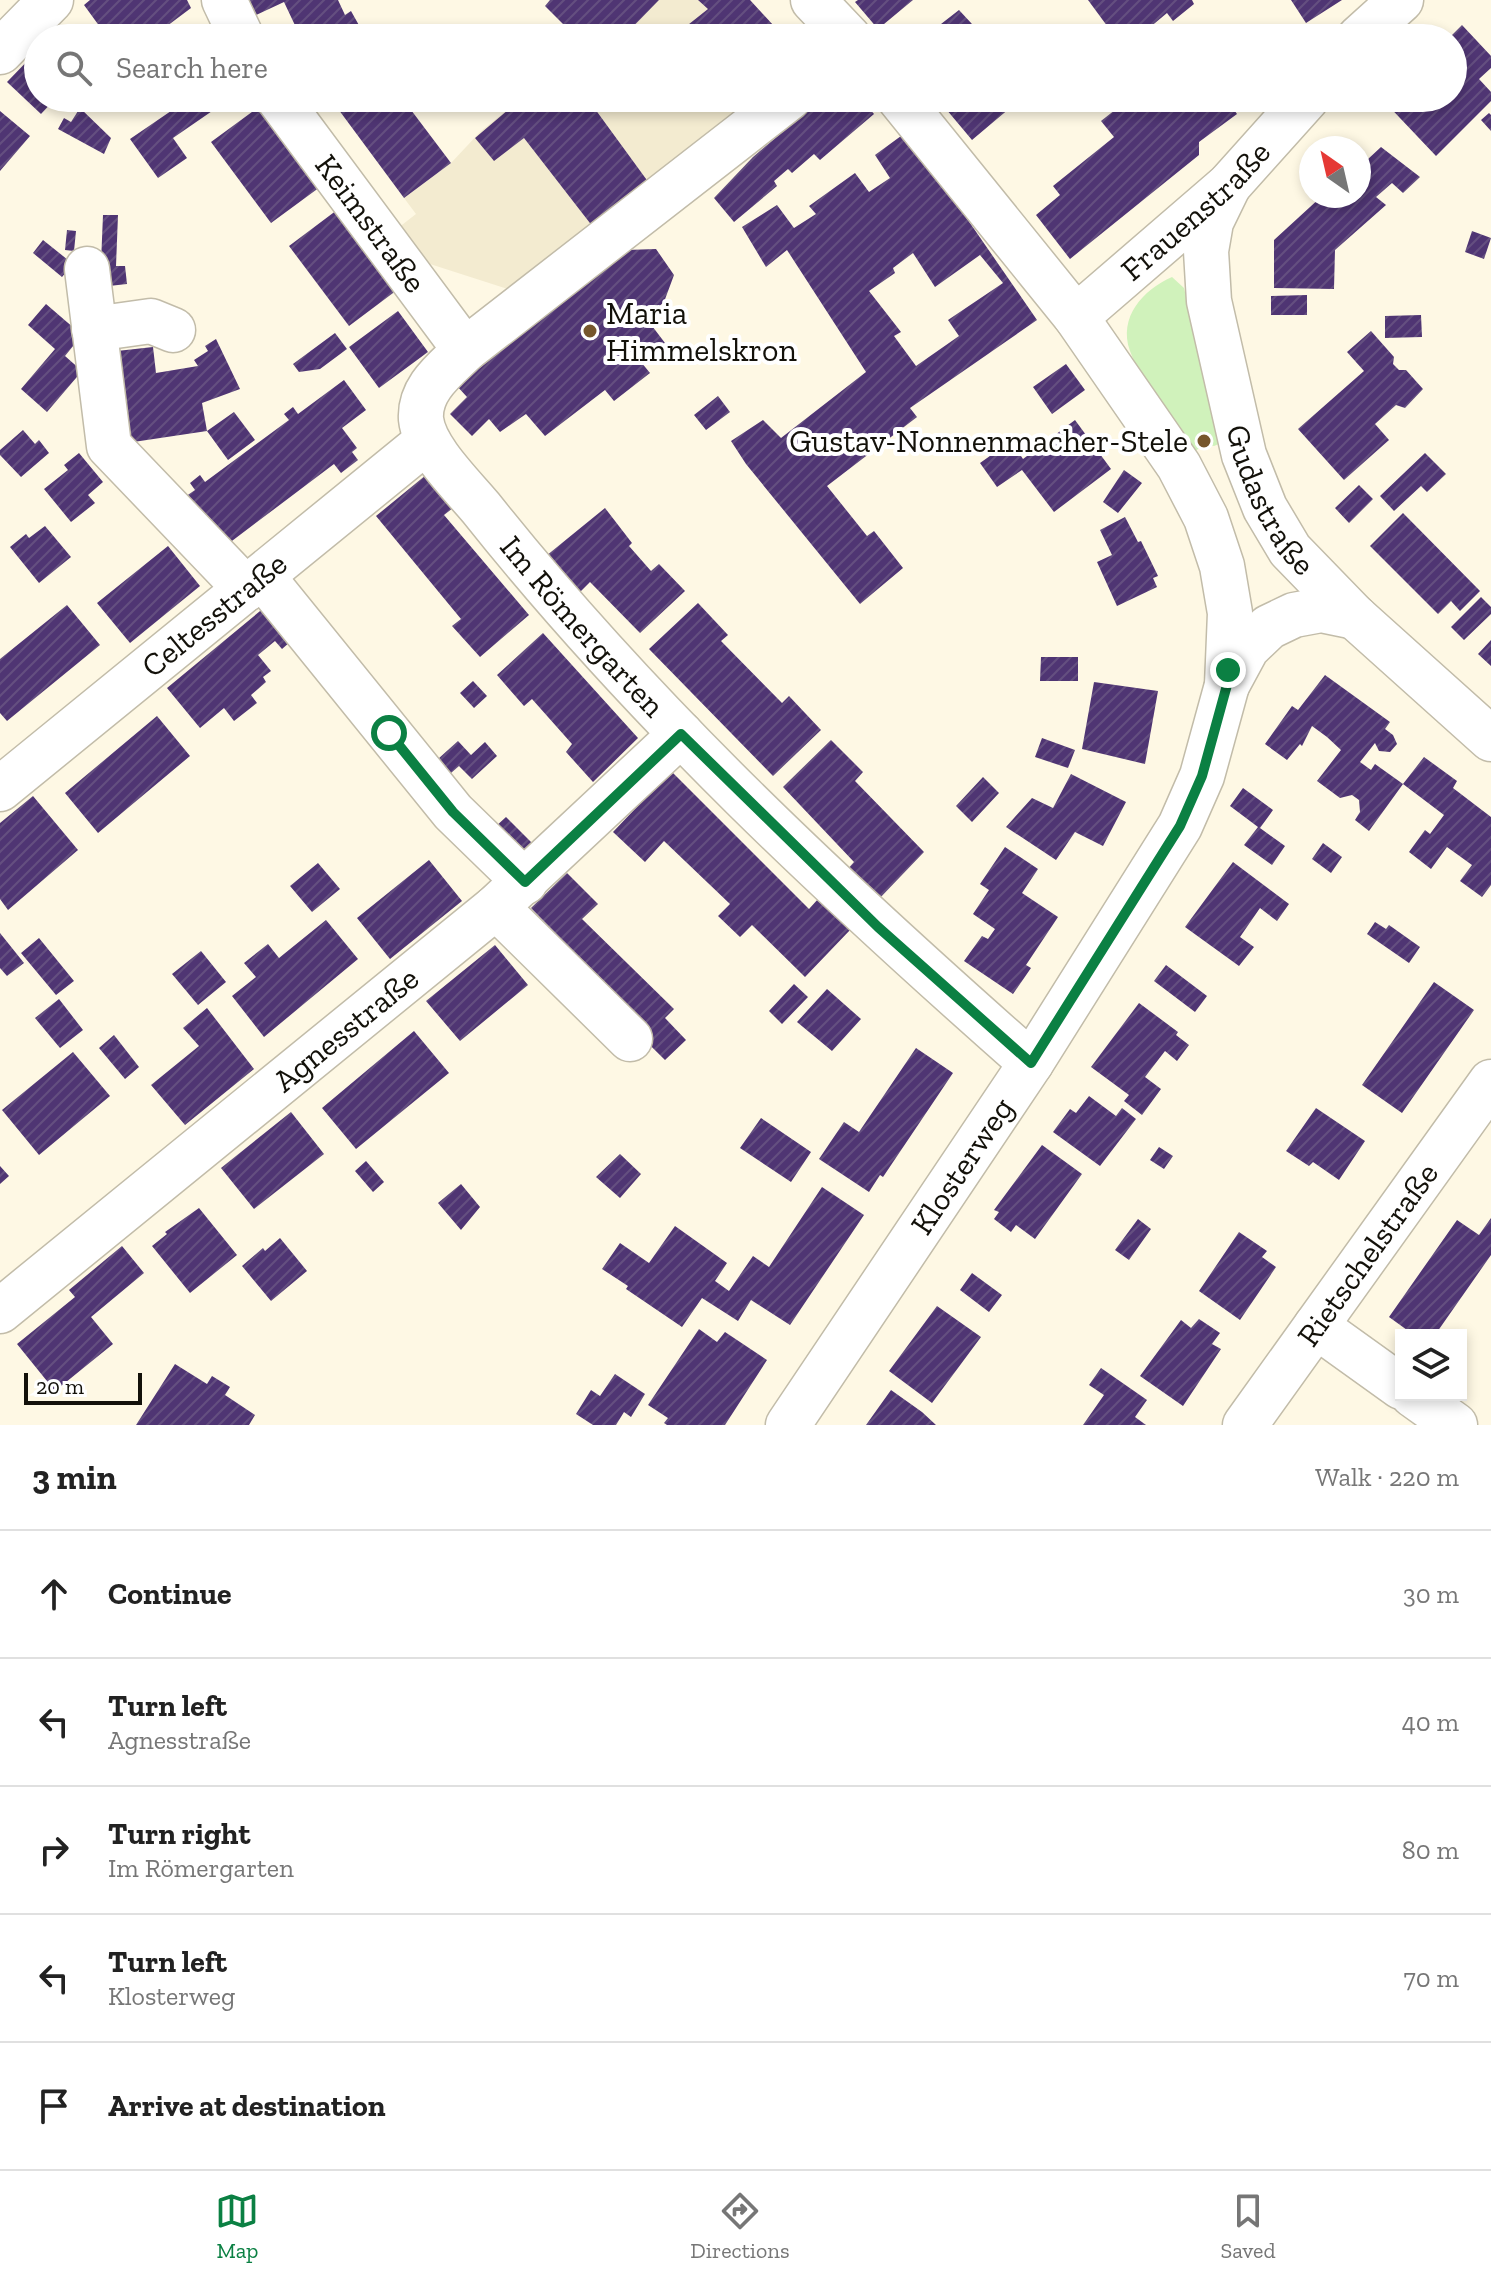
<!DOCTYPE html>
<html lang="en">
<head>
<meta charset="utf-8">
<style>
  :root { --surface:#fff; --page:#f2f2f2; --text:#222; --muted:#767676; --line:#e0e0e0; --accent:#0b8043 }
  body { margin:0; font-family:"Zilla Slab",serif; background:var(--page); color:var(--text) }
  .controls { position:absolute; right:24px; bottom:24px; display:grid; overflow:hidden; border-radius:0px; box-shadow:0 4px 12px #0003 }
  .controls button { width:72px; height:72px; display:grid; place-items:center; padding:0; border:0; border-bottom:2px solid var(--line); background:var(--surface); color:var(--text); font:40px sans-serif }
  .compass { position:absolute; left:1299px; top:136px; width:72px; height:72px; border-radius:50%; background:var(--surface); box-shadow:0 4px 12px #0003; rotate:326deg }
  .scale { position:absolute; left:24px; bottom:20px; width:118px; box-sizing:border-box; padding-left:8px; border:4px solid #13110a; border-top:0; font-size:22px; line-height:28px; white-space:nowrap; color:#13110a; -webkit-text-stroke:6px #fff; paint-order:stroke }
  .stop { position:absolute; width:24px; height:24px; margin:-18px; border:6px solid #0b8043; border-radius:50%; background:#fff }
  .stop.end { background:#0b8043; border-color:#fff; box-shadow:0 2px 8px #0008 }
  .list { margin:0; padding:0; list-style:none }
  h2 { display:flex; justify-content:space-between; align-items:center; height:104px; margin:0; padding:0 32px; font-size:34px }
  h2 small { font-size:26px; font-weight:400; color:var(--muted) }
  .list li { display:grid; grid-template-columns:52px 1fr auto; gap:24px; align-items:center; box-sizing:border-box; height:128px; padding:0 32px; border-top:2px solid var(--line) }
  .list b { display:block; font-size:30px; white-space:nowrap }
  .list p { margin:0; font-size:26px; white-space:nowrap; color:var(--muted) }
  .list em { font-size:26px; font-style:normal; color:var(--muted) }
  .icon { flex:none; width:44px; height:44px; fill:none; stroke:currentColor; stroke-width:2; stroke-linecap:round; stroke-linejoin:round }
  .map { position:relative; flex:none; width:1491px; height:1425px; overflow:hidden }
  .search { position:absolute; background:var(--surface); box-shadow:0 4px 12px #0003; left:24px; right:24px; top:24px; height:88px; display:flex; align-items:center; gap:20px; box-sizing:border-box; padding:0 28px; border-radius:44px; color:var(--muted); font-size:30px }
  .sheet { height:744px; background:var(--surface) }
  nav { display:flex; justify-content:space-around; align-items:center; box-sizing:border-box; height:112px; border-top:2px solid var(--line); background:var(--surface); font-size:22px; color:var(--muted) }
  nav a { display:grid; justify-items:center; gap:4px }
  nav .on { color:var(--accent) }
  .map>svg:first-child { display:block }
  .built { fill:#f3ebd0 }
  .grass { fill:#d0f2bb }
  .building { fill:url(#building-hatch); fill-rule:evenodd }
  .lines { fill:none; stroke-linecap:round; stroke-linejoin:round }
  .minor-casing { stroke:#c2bca9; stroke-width:47 }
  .minor { stroke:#fff; stroke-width:44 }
  .route { stroke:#0b8043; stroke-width:10 }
  .poi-dot { fill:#76562c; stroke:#fff; stroke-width:3 }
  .labels { text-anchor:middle; stroke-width:8; stroke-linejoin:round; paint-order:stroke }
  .street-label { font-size:32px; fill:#13110a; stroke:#fff }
  .poi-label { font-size:32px; fill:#13110a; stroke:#fff; text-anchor:start }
</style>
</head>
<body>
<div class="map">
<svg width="1491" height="1425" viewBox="0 0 1491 1425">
  <defs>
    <pattern id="building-hatch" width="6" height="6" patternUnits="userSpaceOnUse" patternTransform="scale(2)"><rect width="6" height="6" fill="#4f3573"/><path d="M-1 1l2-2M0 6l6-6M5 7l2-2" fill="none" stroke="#644f80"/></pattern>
  </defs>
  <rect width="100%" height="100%" fill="#fef8e4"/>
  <!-- built -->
  <path class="built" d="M599 0H750L785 38H561Z
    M522 98H756L511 290 430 264 421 258 398 228 416 214 404 198 451 163 481 131Z"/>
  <!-- grass -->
  <path class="grass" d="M1172 277 1184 288 1221 443 1214 446 1204 444 1192 454C1180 434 1168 415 1155 395 1147 381 1135 366 1130 351 1118 317 1143 290 1172 277Z"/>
  <!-- building -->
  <path class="building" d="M90 0H187L191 8 151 38H108L84 5Z
    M245 0H338L345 15 351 11 365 36 301 38 284 2 252 17Z
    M550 0H659L622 38H561L569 30 545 6Z
    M698 0H750L785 38H676L674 36 708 9Z
    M858 0H913L878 29 855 2Z
    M1088 0H1192L1194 4 1173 21 1167 13 1137 38H1116Z
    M1291 0H1342L1306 23Z
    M959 10 985 38H923Z
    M1462 25 1491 56V68L1479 79 1491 92V101L1436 156 1381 98H1453V38H1449Z
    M38 50V98H56L41 114 7 82Z
    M190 98H231L173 138 187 158 158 178 130 139Z
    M330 98H402L451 163 404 198Z
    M522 98H587L649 183 593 227 524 138 494 161 475 138Z
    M822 98H861L874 114 820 160 814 154 792 173 788 169 774 181 777 186 734 222 714 198 753 157Z
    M959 98H1022L972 140 946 109Z
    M1130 98H1226L1237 114 1199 142V155L1070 259 1036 215 1060 195 1053 186 1114 137 1101 121Z
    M260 106 320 187 271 223 211 142Z
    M80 108 111 138 104 154 58 129 64 118 71 122Z
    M0 111 30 136 0 171Z
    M1489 113 1491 115V131L1481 120Z
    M901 136 920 158 923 155 1037 320 910 408 917 417 827 486 867 536 874 531 903 568 860 604 746 464 731 441 763 420 781 438 866 372 787 250 766 267 742 227 777 205 794 228 816 214 809 206 855 173 869 192 890 178 875 155ZM913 253 935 287 980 255 1003 283 948 320 959 336 916 366 894 336 901 332 869 291 895 273 893 268Z
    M1381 147 1420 177 1403 193 1392 183 1376 197 1386 205 1335 250 1334 289 1274 288V240L1322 196H1359V158L1363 155 1367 160Z
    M337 210 397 290 349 326 289 246Z
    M103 215H118L116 266H125L127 284 100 287Z
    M67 230 76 231 74 251 65 250Z
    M1472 231 1491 238 1484 259 1465 252Z
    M43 240 73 264 62 277 33 253Z
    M656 249 674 275 664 302 646 318 665 343 641 362 650 373 614 401 605 390 545 436 526 414 500 432 489 419 472 436 450 414 467 397 456 385 625 250Z
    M1307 295V315H1271V296Z
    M46 304 82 335 65 356 82 371 47 412 21 389 55 349 28 325Z
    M398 311 428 352 379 388 349 347Z
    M1421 315 1422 337 1385 338V316Z
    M1371 331 1394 357 1393 364 1399 370H1406L1423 389 1405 408 1396 405 1375 424 1389 440 1344 480 1298 429 1364 371 1347 352Z
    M335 333 347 349 320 369 299 372 293 364Z
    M216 339 240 389 202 403 207 431 120 444 108 352 153 347 156 373 198 366 194 360 208 351 205 346Z
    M1066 364 1085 390 1052 414 1033 387Z
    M344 380 366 410 342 428 357 448 352 452 358 460 341 473 334 464 220 550 182 499 195 490 190 483 200 475 205 482 289 420 284 414 293 407 298 414Z
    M718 396 730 412 706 430 694 415Z
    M234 412 255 440 228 460 207 431Z
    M1075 420 1111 469 1054 512 1022 470 997 487 980 463 1011 441 1023 459Z
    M23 430 35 444 39 440 49 453 21 477 0 455V450Z
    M79 453 103 482 88 495 95 503 71 522 44 489 68 470 64 465Z
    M1425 453 1446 474 1427 492 1421 486 1394 511 1380 496Z
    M1124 470 1142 483 1118 513 1103 502Z
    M426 475 453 508 444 515 529 615 480 657 452 626 461 619 376 516Z
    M1359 485 1373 499 1349 523 1335 508Z
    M605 508 632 543 629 546 651 571 659 564 685 591 640 633 590 582 578 594 546 556Z
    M1403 513 1480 591 1460 611 1451 601 1438 614 1370 546Z
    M1125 517 1138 542 1141 541 1158 576 1153 578 1157 587 1117 606 1097 562 1112 555 1100 530Z
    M45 526 71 557 39 583 10 547 26 534 29 538Z
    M168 546 200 586 130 643 97 603Z
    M1481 597 1491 607V614L1464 640 1451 627Z
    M271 602 298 635 282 649 275 641 258 655 271 671 263 677 266 682 251 695 257 703 234 721 224 708 200 728 167 688Z
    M698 603 728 635 721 641 782 703 789 696 821 730 773 776 649 649Z
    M67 605 100 645 7 721 0 713V659Z
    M543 633 638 738 593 782 566 752 572 744 532 699 524 706 497 675Z
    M1491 640V666L1478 654Z
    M1041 657H1078V681H1040Z
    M1325 675 1390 722 1385 729 1393 735 1397 744 1390 752 1379 751 1375 743 1360 762 1371 770 1375 764 1403 784 1369 831 1355 820 1360 812 1359 800 1352 795 1340 798 1317 781 1341 750 1327 737 1312 726 1302 746 1300 744 1287 760 1265 744 1292 706 1298 710Z
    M473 681 487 696 474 708 460 693Z
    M1094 682 1158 691 1145 764 1082 749Z
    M157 716 190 756 98 833 65 793Z
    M1042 738 1075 750 1068 768 1035 757Z
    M831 740 863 772 855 781 924 852 877 901 846 871 854 862 783 787Z
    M458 741 471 755 485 742 497 756 472 779 459 766 451 773 438 759Z
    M1424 757 1457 781 1453 788 1491 817V885L1482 897 1460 881 1472 865 1447 847 1431 869 1409 852 1425 830 1430 834 1444 815 1403 784Z
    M671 771 809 909 818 899 851 929 805 977 752 925 740 937 718 916 730 904 664 841 645 862 613 832Z
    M1071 774 1126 802 1103 846 1075 832 1056 860 1006 827 1032 798 1053 808Z
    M983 777 999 793 972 822 956 806Z
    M1243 788 1273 810 1260 828 1285 846 1272 865 1244 845 1258 827 1230 806Z
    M33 796 78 850 8 910 0 899V823Z
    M506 817 532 843 520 855 494 828Z
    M1323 843 1342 857 1331 873 1312 859Z
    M1005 847 1038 869 1022 893 1058 917 1026 965 1031 968 1013 994 964 961 982 936 988 939 995 929 973 914 989 890 980 884Z
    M429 860 462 901 390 959 357 918Z
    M1233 862 1289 904 1277 921 1260 908 1240 937 1254 947 1239 966 1185 927Z
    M318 863 340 889 312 912 290 886Z
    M567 873 598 904 582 919 674 1009 665 1018 686 1040 665 1060 575 971 585 963 531 908Z
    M326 920 358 959 264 1037 232 996 256 977 244 963 268 944 279 958Z
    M1375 922 1386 929 1389 925 1420 947 1409 963 1367 934Z
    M0 933 24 963 7 976 0 968Z
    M39 938 74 981 56 995 21 953Z
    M495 945 528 985 460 1041 426 1001Z
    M201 951 226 982 198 1005 172 974Z
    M1166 965 1207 996 1195 1012 1154 981Z
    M1434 982 1474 1010 1402 1113 1362 1085Z
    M794 984 808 997 782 1024 769 1011Z
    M827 989 861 1019 832 1051 797 1022Z
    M59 999 83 1030 60 1048 35 1018Z
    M1139 1003 1178 1032 1176 1035 1189 1045 1177 1061 1165 1051 1145 1077 1161 1089 1142 1115 1124 1101 1129 1095 1091 1067Z
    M207 1008 254 1069 185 1125 151 1085 199 1046 183 1028Z
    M414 1031 449 1073 356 1149 322 1108Z
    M114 1035 139 1067 125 1079 99 1048Z
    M916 1048 953 1073 883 1177 880 1175 869 1192 819 1159 844 1122 859 1132Z
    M73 1052 110 1096 39 1155 2 1110Z
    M1089 1096 1116 1116 1122 1108 1136 1119 1100 1166 1053 1132 1070 1109 1076 1113Z
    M1316 1108 1365 1141 1339 1180 1313 1162 1309 1166 1286 1151Z
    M291 1112 324 1154 254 1209 221 1168Z
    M761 1118 811 1152 791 1182 740 1148Z
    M1042 1145 1082 1174 1035 1239 1016 1225 1011 1232 994 1219 999 1212 994 1210Z
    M1159 1147 1173 1156 1164 1169 1150 1160Z
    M620 1154 641 1174 620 1198 596 1177Z
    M366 1161 384 1182 373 1192 355 1171Z
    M0 1166 9 1176 0 1184Z
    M461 1184 480 1207 461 1230 438 1203Z
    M822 1187 864 1215 790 1325 751 1300 738 1321 702 1298 682 1327 626 1289 628 1286 602 1269 620 1243 649 1263 675 1226 727 1263 715 1281 729 1291 753 1256 769 1267Z
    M199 1208 237 1255 190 1293 152 1246 167 1234 165 1232Z
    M1491 1218V1255L1435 1335H1414L1389 1317 1457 1220 1479 1235Z
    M1138 1219 1151 1229 1129 1260 1115 1250Z
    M1239 1232 1267 1251 1262 1257 1276 1267 1240 1320 1199 1291Z
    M280 1238 307 1271 271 1301 242 1266 263 1248 265 1251Z
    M122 1246 144 1273 91 1317 113 1344 55 1391 17 1344 75 1297 69 1290Z
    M972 1273 1002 1295 989 1312 960 1290Z
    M937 1306 981 1337 932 1403 889 1371Z
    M1199 1319 1220 1333 1212 1344 1221 1349 1183 1406 1140 1376 1181 1320 1191 1328Z
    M699 1329 717 1342 725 1332 767 1360 725 1425H667L664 1423 668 1418 648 1405Z
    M175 1364 207 1384 212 1376 230 1387 225 1395 255 1415 249 1425H136Z
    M1101 1368 1147 1400 1135 1417 1146 1425H1083L1104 1395 1089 1385Z
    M615 1374 645 1394 631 1417 624 1412 616 1425H593L576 1414 591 1390 600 1396Z
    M891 1390 922 1412 936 1425H866Z"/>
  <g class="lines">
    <!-- minor casing -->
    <g class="minor-casing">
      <g id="minor">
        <path d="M224 0 242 38"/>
        <path d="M813 0 849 38"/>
        <path d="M1359 38 1401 0"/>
        <path d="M0 52 51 0"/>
        <path id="s1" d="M278 98 465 350"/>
        <path id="s2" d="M789 98 465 350C446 369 419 388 421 419 424 449 462 485 481 508 643 712 836 891 1031 1063"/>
        <path id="s3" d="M1229 185 1211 222 1206 251 1209 301 1244 455 1265 508 1290 550 1355 617 1491 739"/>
        <path d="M87 269 109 446 246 589"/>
        <path id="s4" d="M1076 317 1229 185 1307 98"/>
        <path d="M94 329 151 321 173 330"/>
        <path d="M262 576 453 812 525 882"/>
        <path d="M1227 685 1247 648 1269 627 1294 615 1321 610 1355 617"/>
        <path id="s5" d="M0 789 427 441"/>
        <path d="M496 907 630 1039"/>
        <path id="s6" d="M0 1311 496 907 681 734"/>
        <path d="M1316 1326 1401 1387"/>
        <path d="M1413 1395 1455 1425"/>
        <path id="s7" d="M788 1425 1031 1063 1180 826 1202 776 1227 685 1230 613 1222 566 1206 518 1179 466 1076 317 899 98"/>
        <path id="s8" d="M1245 1425 1491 1082"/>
      </g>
    </g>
    <!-- minor -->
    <use href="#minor" class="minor"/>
  </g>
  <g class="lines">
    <!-- route -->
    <path class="route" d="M389 733 453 812 525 882 681 734 878 927 1031 1063 1180 826 1202 776 1227 685 1228 670"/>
  </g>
  <!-- markers -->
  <g class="poi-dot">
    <circle cx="590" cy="331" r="8"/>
    <circle cx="1204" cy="441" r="8"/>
  </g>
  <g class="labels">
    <!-- street labels -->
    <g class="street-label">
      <text dy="11" stroke="none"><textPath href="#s4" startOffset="160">Frauenstraße</textPath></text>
      <text dy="11" stroke="none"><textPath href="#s1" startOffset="156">Keimstraße</textPath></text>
      <text dy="11" stroke="none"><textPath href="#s3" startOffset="330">Gudastraße</textPath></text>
      <text dy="11" stroke="none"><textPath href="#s5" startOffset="276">Celtesstraße</textPath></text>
      <text dy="11" stroke="none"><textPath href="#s2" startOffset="760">Im Römergarten</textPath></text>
      <text dy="11" stroke="none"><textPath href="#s6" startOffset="446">Agnesstraße</textPath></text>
      <text dy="11" stroke="none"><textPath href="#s7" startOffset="312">Klosterweg</textPath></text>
      <text dy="11" stroke="none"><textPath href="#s8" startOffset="210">Rietschelstraße</textPath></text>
    </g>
    <!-- poi labels -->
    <g class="poi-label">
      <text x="606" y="324">Maria<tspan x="606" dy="37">Himmelskron</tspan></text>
      <text x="1188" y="452" text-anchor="end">Gustav-Nonnenmacher-Stele</text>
    </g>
  </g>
</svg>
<div class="controls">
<button><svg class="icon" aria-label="layers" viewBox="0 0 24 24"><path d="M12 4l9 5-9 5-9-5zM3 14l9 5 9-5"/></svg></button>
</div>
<svg class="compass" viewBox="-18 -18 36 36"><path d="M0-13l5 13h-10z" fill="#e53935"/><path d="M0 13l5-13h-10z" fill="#767676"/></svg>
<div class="scale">20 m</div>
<div class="stop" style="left:389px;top:733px"></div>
<div class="stop end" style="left:1228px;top:670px"></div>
<div class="search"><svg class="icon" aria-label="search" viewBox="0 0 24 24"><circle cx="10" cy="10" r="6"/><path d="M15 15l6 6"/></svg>Search here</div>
</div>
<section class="sheet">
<h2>3 min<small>Walk · 220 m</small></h2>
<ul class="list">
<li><svg class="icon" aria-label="ahead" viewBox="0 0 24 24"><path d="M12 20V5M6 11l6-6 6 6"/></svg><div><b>Continue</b></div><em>30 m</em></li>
<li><svg class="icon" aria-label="left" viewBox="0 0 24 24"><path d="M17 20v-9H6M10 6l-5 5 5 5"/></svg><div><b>Turn left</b><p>Agnesstraße</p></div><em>40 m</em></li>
<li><svg class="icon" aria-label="right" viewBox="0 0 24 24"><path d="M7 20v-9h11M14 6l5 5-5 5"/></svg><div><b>Turn right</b><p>Im Römergarten</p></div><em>80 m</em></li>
<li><svg class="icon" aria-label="left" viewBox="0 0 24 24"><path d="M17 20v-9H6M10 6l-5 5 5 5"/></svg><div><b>Turn left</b><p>Klosterweg</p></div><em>70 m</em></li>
<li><svg class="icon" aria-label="arrive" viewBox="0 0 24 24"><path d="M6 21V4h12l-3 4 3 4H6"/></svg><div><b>Arrive at destination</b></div></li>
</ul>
</section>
<nav>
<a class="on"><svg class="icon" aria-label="map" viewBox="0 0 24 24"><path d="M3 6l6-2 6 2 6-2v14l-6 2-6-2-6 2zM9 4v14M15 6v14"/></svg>Map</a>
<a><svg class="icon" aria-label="directions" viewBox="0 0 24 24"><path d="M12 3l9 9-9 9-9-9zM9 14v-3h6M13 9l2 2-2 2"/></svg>Directions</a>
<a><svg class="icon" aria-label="saved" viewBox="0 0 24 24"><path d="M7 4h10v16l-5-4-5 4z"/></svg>Saved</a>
</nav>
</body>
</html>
